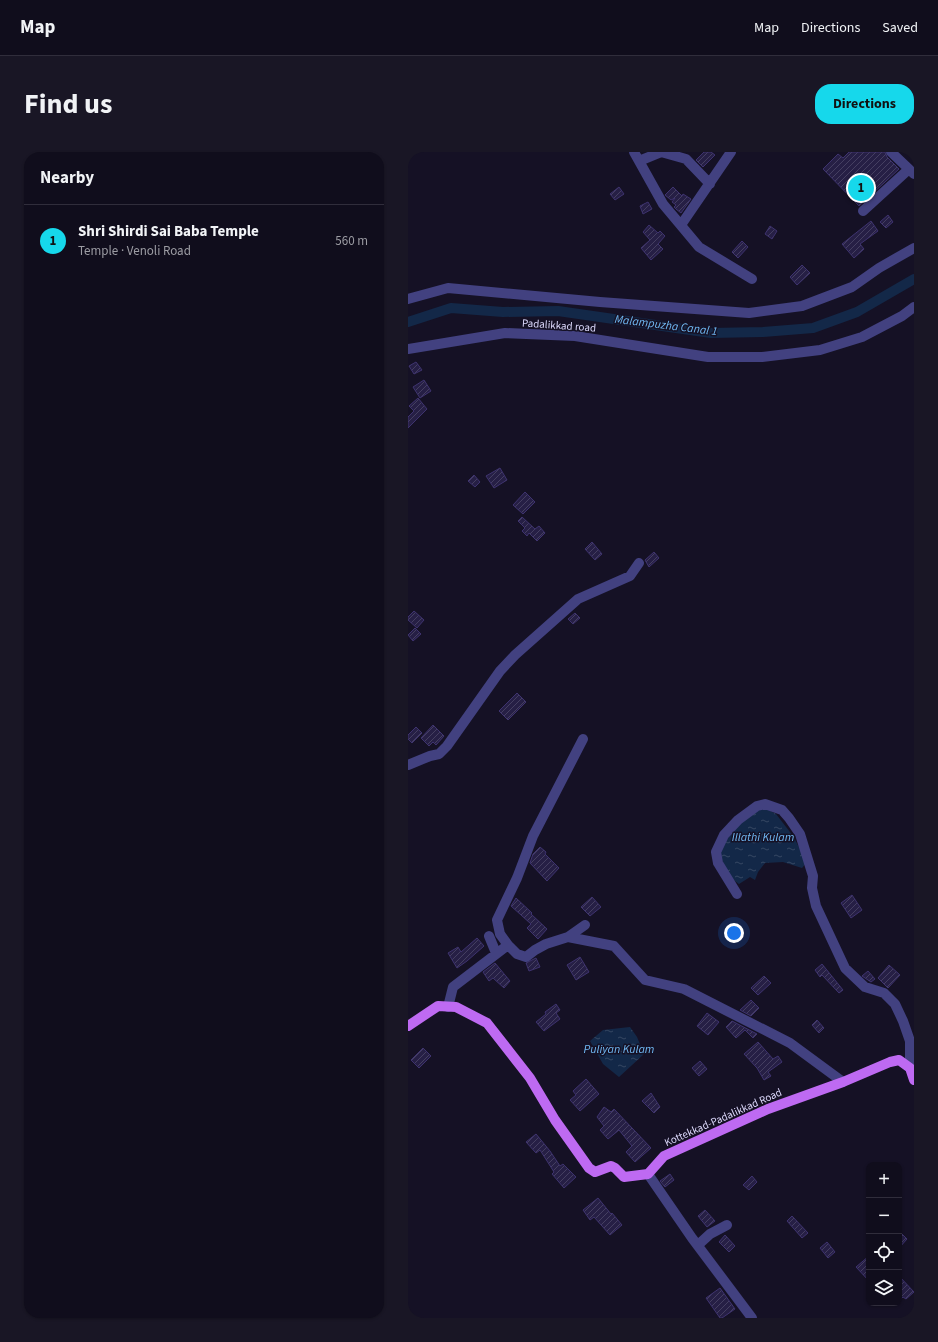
<!DOCTYPE html>
<html lang="en">
<head>
<meta charset="utf-8">
<style>
  :root { --surface:#100d1c; --page:#191625; --text:#f1f3f6; --muted:#9c9ca3; --line:#302d3b; --accent:#16d8eb }
  body { margin:0; font-family:"Source Sans 3",sans-serif; background:var(--page); color:var(--text) }
  .controls { position:absolute; right:12px; bottom:12px; display:grid; overflow:hidden; border-radius:8px; box-shadow:0 1px 3px #0004 }
  .controls button { width:36px; height:36px; display:grid; place-items:center; padding:0; border:0; border-bottom:1px solid var(--line); background:var(--surface); color:var(--text); font:20px sans-serif }
  .you { position:absolute; left:326px; top:781px; width:14px; height:14px; margin:-10px; border:3px solid #fff; border-radius:50%; background:#1a73e8; box-shadow:0 0 0 6px #1a73e833 }
  .badge { display:grid; place-items:center; width:26px; height:26px; border-radius:50%; background:var(--accent); color:#111; font-size:13px; font-weight:700 }
  .pin { position:absolute; translate:-50% -50%; border:2px solid #fff; box-shadow:0 1px 4px #0006 }
  .list { margin:0; padding:0; list-style:none }
  h2 { display:flex; justify-content:space-between; align-items:center; height:52px; margin:0; padding:0 16px; font-size:17px }
  h2 small { font-size:13px; font-weight:400; color:var(--muted) }
  .list li { display:grid; grid-template-columns:26px 1fr auto; gap:12px; align-items:center; box-sizing:border-box; height:72px; padding:0 16px; border-top:1px solid var(--line) }
  .list b { display:block; font-size:15px; white-space:nowrap }
  .list p { margin:0; font-size:13px; white-space:nowrap; color:var(--muted) }
  .list em { font-size:13px; font-style:normal; color:var(--muted) }
  .icon { flex:none; width:22px; height:22px; fill:none; stroke:currentColor; stroke-width:2; stroke-linecap:round; stroke-linejoin:round }
  .map { position:relative; flex:none; width:506px; height:1166px; overflow:hidden; border-radius:16px }
  header { display:flex; align-items:center; gap:24px; box-sizing:border-box; height:56px; padding:0 20px; background:var(--surface); border-bottom:1px solid var(--line) }
  header strong { font-size:19px }
  nav { display:flex; gap:22px; margin-inline-start:auto; font-size:14px }
  .intro { display:flex; align-items:center; justify-content:space-between; box-sizing:border-box; height:96px; padding:0 24px }
  h1 { margin:0; font-size:28px }
  .button { padding:10px 18px; border-radius:16px; background:var(--accent); color:#111; font-size:14px; font-weight:700 }
  main { display:flex; gap:24px; padding:0 24px }
  aside { flex:1; background:var(--surface); border-radius:16px; box-shadow:0 1px 3px #0004 }
  .map>svg:first-child { display:block }
  .water { fill:url(#water-ripples) }
  .lines { fill:none; stroke-linecap:round; stroke-linejoin:round }
  .canal { stroke:#132848; stroke-width:10 }
  .building { fill:url(#building-hatch); stroke:#3e336f }
  .minor { stroke:#424180; stroke-width:10 }
  .major { stroke:#be6af2; stroke-width:10 }
  .labels { text-anchor:middle; stroke-width:3; stroke-linejoin:round; paint-order:stroke }
  .street-label { font-size:11px; fill:#ddd9fc; stroke:#151125 }
  .water-label { font-size:12px; font-style:italic; fill:#70b8f3; stroke:#151125 }
</style>
</head>
<body>
<header>
<strong>Map</strong>
<nav><a>Map</a><a>Directions</a><a>Saved</a></nav>
</header>
<div class="intro"><h1>Find us</h1><a class="button">Directions</a></div>
<main>
<aside>
<h2>Nearby<small></small></h2>
<ul class="list">
<li><span class="badge">1</span><div><b>Shri Shirdi Sai Baba Temple</b><p>Temple · Venoli Road</p></div><em>560 m</em></li>
</ul>
</aside>
<div class="map">
<svg width="506" height="1166" viewBox="0 0 506 1166">
  <defs>
    <pattern id="water-ripples" width="26" height="14" patternUnits="userSpaceOnUse"><rect width="26" height="14" fill="#132848"/><path d="M2 4q2-2 4 0t4 0M15 11q2-2 4 0t4 0" fill="none" stroke="#354763"/></pattern>
    <pattern id="building-hatch" width="6" height="6" patternUnits="userSpaceOnUse"><rect width="6" height="6" fill="#261f45"/><path d="M-1 1l2-2M0 6l6-6M5 7l2-2" fill="none" stroke="#453f61"/></pattern>
  </defs>
  <rect width="100%" height="100%" fill="#151125"/>
  <!-- water -->
  <path class="water" d="M352 653 368 662 385 684 399 710 394 716 375 710 357 711 350 720 347 728 342 725 331 732 324 727 310 701 324 680Z
    M222 875 229 885 236 902 211 925 195 912 182 889 195 878Z"/>
  <g class="lines">
    <!-- canal -->
    <path class="canal" d="M0 170 43 156 95 160 150 159 303 181 355 180 405 176 449 160 506 127"/>
  </g>
  <!-- building -->
  <path class="building" d="M296 0H303L307 3 295 15 288 8Z
    M441 0H477L479 5 491 17 451 54 415 17 430 2 435 6Z
    M211 35 216 42 207 48 202 42Z
    M265 35 274 44 275 42 283 47 273 61 268 57 266 55 268 53 264 50 267 46 263 48 257 43Z
    M240 50 244 57 235 62 232 54Z
    M480 63 485 70 478 76 472 70Z
    M463 69 470 79 452 92 456 97 446 106 434 92Z
    M241 73 250 81 252 79 257 84 250 92 255 97 243 108 233 96 242 88 235 80Z
    M362 74 369 79 364 87 357 82Z
    M334 89 340 95 330 106 324 100Z
    M394 113 402 121 389 133 382 125Z
    M8 210 14 218 6 222 1 214Z
    M16 228 23 239 12 246 5 235Z
    M10 246 19 257 0 276V265L6 259 1 254Z
    M92 316 99 328 86 336 78 324Z
    M66 323 72 330 67 335 60 329Z
    M117 340 127 350 115 362 105 353Z
    M114 365 127 377 131 374 137 381 129 389 121 381 119 384 114 379 117 376 110 369Z
    M184 390 194 402 187 408 177 397Z
    M246 400 251 406 241 415 237 408Z
    M6 459 16 468 9 476 0 468V465Z
    M167 461 172 466 165 472 160 467Z
    M7 476 13 482 5 489 0 483Z
    M109 541 118 550 100 568 91 559Z
    M25 573 36 584 28 593 25 590 21 594 13 586Z
    M8 575 14 581 4 591 0 587V583Z
    M132 695 138 700 137 702 151 716 139 729 122 711 125 702Z
    M444 743 454 758 443 766 433 751Z
    M184 745 193 755 182 764 173 755Z
    M108 746 124 761 123 762 139 777 130 787 119 776 123 772 103 754Z
    M69 786 76 794 59 809 49 816 40 801 50 795 53 800Z
    M172 805 181 820 168 828 159 813Z
    M128 806 132 815 121 819 118 811Z
    M87 811 102 829 96 836 85 826 81 829 75 820Z
    M414 812 435 838 431 841 414 823 412 825 407 818Z
    M481 813 492 823 480 836 470 826Z
    M460 819 467 827 463 830 454 824Z
    M356 824 363 831 350 843 343 836Z
    M343 848 351 856 343 864 332 858Z
    M148 852 152 858 148 861 152 867 136 879 128 870 138 862 137 860Z
    M299 861 311 870 300 883 289 874Z
    M409 868 416 876 411 881 404 873Z
    M324 869 349 882 345 886 337 878 328 886 318 875Z
    M350 890 365 907 370 904 374 910 360 920 363 924 356 928 349 916 336 902Z
    M15 896 23 904 11 916 3 908Z
    M292 909 299 917 291 924 284 916Z
    M178 927 191 942 172 959 162 948 168 943 165 939Z
    M243 941 252 955 246 961 234 949Z
    M196 955 203 960 206 957 243 996 227 1010 218 1000 224 994 211 978 200 987 192 978 196 974 189 965Z
    M128 982 142 999 152 1014 155 1012 168 1025 156 1036 144 1022 146 1020 132 998 128 1001 118 990Z
    M262 1022 266 1028 257 1035 252 1029Z
    M344 1024 349 1030 341 1038 335 1033Z
    M190 1046 203 1062 204 1061 214 1073 202 1083 186 1065 182 1068 175 1058Z
    M297 1058 307 1069 299 1075 290 1064Z
    M384 1064 400 1081 394 1086 379 1069Z
    M491 1079 499 1087 491 1096Z
    M317 1083 327 1094 321 1100 311 1090Z
    M419 1090 427 1100 420 1106 412 1096Z
    M461 1104V1129L448 1115Z
    M491 1124 506 1140 498 1147 495 1145 491 1149Z
    M312 1136 327 1157 314 1166H312L298 1146Z"/>
  <g class="lines">
    <!-- minor -->
    <path class="minor" d="M226 0 255 52 291 95 344 127
      M253 0 278 7 302 32
      M483 0 506 22
      M231 9 253 0
      M455 59 501 17
      M273 73 323 0
      M0 147 40 136 192 150 341 161 394 154 444 135 471 116 506 96
      M0 197 97 181 167 184 300 205H354L412 198 454 185 494 164 506 155
      M175 587 125 684 109 726 89 768 92 782 100 793 109 802 118 805 127 798 138 792 160 785 206 794 237 828 276 837 382 891 435 930
      M0 613 22 604 31 602 39 594 92 519 107 503 170 447 222 424 231 411
      M329 742 310 711 308 700 316 683 330 668 349 654 357 652 374 658 381 666 392 682 405 724 404 736 408 754 437 816 457 835 476 841 487 852 495 869 502 889V916
      M81 784 88 801
      M160 785 177 773
      M40 855 45 835 100 793
      M240 1022 284 1086 344 1166
      M290 1093 302 1082 319 1073"/>
    <!-- major -->
    <path class="major" d="M0 874 30 854 48 855 79 871 122 926 147 968 181 1016 187 1020 203 1014 207 1016 216 1025 240 1022 256 1004 360 957 435 930 482 910 491 908 502 916 506 928"/>
  </g>
  <g class="labels">
    <!-- street labels -->
    <g class="street-label">
      <text transform="translate(151 173) rotate(4)" y="4">Padalikkad road</text>
      <text transform="translate(315 965) rotate(-24)" y="4">Kottekkad-Padalikkad Road</text>
    </g>
    <!-- water labels -->
    <g class="water-label">
      <text transform="translate(258 173) rotate(7)" y="4">Malampuzha Canal 1</text>
      <text x="355" y="689">Illathi Kulam</text>
      <text x="211" y="901">Puliyan Kulam</text>
    </g>
  </g>
</svg>
<div class="controls">
<button>+</button>
<button>−</button>
<button><svg class="icon" aria-label="locate" viewBox="0 0 24 24"><circle cx="12" cy="12" r="6"/><path d="M12 2v4M12 18v4M2 12h4M18 12h4"/></svg></button>
<button><svg class="icon" aria-label="layers" viewBox="0 0 24 24"><path d="M12 4l9 5-9 5-9-5zM3 14l9 5 9-5"/></svg></button>
</div>
<div class="you"></div>
<div class="pin badge" style="left:453px;top:36px">1</div>
</div>
</main>
</body>
</html>
